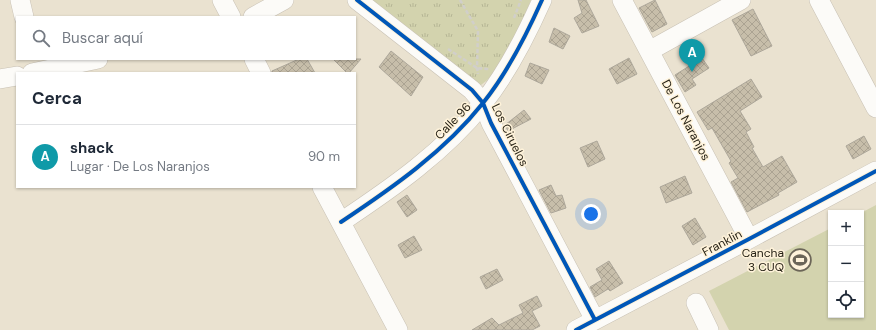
<!DOCTYPE html>
<html lang="es">
<head>
<meta charset="utf-8">
<style>
  :root { --surface:#fff; --page:#f6f6f7; --text:#1f2937; --muted:#747a83; --line:#e0e1e3; --accent:#b45309 }
  body { margin:0; font-family:"DM Sans",sans-serif; background:var(--page); color:var(--text) }
  .controls { position:absolute; right:12px; bottom:12px; display:grid; overflow:hidden; border-radius:0px; box-shadow:0 1px 3px #0004 }
  .controls button { width:36px; height:36px; display:grid; place-items:center; padding:0; border:0; border-bottom:1px solid var(--line); background:var(--surface); color:var(--text); font:20px sans-serif }
  .you { position:absolute; left:591px; top:214px; width:14px; height:14px; margin:-10px; border:3px solid #fff; border-radius:50%; background:#1a73e8; box-shadow:0 0 0 6px #1a73e833 }
  .badge { display:grid; place-items:center; width:26px; height:26px; border-radius:50%; background:var(--accent); color:#fff; font-size:13px; font-weight:700 }
  .pin { position:absolute; translate:-50% -33px; filter:drop-shadow(0 1px 2px #0008) }
  .pin::after { content:''; position:absolute; top:21px; width:14px; height:12px; background:inherit; clip-path:polygon(0 0,100% 0,50% 100%) }
  .list { margin:0; padding:0; list-style:none }
  h2 { display:flex; justify-content:space-between; align-items:center; height:52px; margin:0; padding:0 16px; font-size:17px }
  h2 small { font-size:13px; font-weight:400; color:var(--muted) }
  .list li { display:grid; grid-template-columns:26px 1fr auto; gap:12px; align-items:center; box-sizing:border-box; height:64px; padding:0 16px; border-top:1px solid var(--line) }
  .list b { display:block; font-size:15px; white-space:nowrap }
  .list p { margin:0; font-size:13px; white-space:nowrap; color:var(--muted) }
  .list em { font-size:13px; font-style:normal; color:var(--muted) }
  .icon { flex:none; width:22px; height:22px; fill:none; stroke:currentColor; stroke-width:2; stroke-linecap:round; stroke-linejoin:round }
  .map { position:relative; flex:none; width:876px; height:330px; overflow:hidden }
  .search { position:absolute; background:var(--surface); box-shadow:0 1px 3px #0004; left:16px; top:16px; width:340px; height:44px; display:flex; align-items:center; gap:10px; box-sizing:border-box; padding:0 14px; border-radius:0px; color:var(--muted); font-size:15px }
  .panel { position:absolute; background:var(--surface); box-shadow:0 1px 3px #0004; left:16px; top:72px; width:340px; height:116px; border-radius:0px }
  .map>svg:first-child { display:block }
  .park { fill:url(#park-tufts) }
  .pitch { fill:#d3d3ae }
  .building { fill:url(#building-cross-hatch); stroke:#ada79a }
  .lines { fill:none; stroke-linecap:round; stroke-linejoin:round }
  .minor-casing { stroke:#c8c1b4; stroke-width:20 }
  .path { stroke:#d1cfca; stroke-width:2.5; stroke-dasharray:4 2; stroke-linecap:butt }
  .minor { stroke:#fcfbf8; stroke-width:19 }
  .cycleway-casing { stroke:#fff3da; stroke-width:6 }
  .cycleway { stroke:#0057b8; stroke-width:4 }
  .labels { text-anchor:middle; stroke-width:3; stroke-linejoin:round; paint-order:stroke }
  .street-label { font-size:12px; fill:#282317; stroke:#fff3da }
  .poi-label { font-size:12px; fill:#282317; stroke:#fff3da; text-anchor:end }
</style>
</head>
<body>
<div class="map">
<svg width="876" height="330" viewBox="0 0 876 330">
  <defs>
    <pattern id="park-tufts" width="24" height="20" patternUnits="userSpaceOnUse"><rect width="24" height="20" fill="#d3d3ae"/><path d="M3 7l-1-3M5 7V3M7 7l1-3M15 17l-1-3M17 17v-4M19 17l1-3" fill="none" stroke="#b5b595"/></pattern>
    <pattern id="building-cross-hatch" width="8" height="8" patternUnits="userSpaceOnUse"><rect width="8" height="8" fill="#c7beaa"/><path d="M0 0l8 8M0 8l8-8" fill="none" stroke="#aba392"/></pattern>
  </defs>
  <rect width="100%" height="100%" fill="#eae2d0"/>
  <!-- park -->
  <path class="park" d="M367 0H531C522 22 500 76 479 86Z"/>
  <!-- pitch -->
  <path class="pitch" d="M876 205V330H729L709 291 831 228V315H861V213Z"/>
  <!-- building -->
  <path class="building" d="M578 0H586L599 26 582 33 574 18 582 13Z
    M655 0 667 24 652 32 639 8Z
    M753 9 772 46 751 56 732 20Z
    M554 28 570 36 563 49 549 42Z
    M391 51 423 77 411 96 379 67Z
    M629 58 637 74 617 84 609 69Z
    M702 58 709 68 692 79 696 85 685 92 675 75Z
    M299 59H307L315 73H272V71Z
    M333 59H361L349 73H347Z
    M530 63 549 70 542 84 525 76Z
    M751 79 762 97 740 111 751 129 746 132 754 147 752 148 763 167 782 156 797 182 778 193 779 195 747 212 731 182 738 178 729 163 731 161 712 128 708 130 697 112Z
    M524 110 531 119 508 131 505 125Z
    M864 136 871 149 853 159 846 146Z
    M597 141 605 159 588 167 580 148Z
    M685 176 692 193 666 203 660 187Z
    M551 185 556 196 562 195 566 208 551 213 539 190Z
    M407 195 417 210 407 217 397 202Z
    M695 218 706 237 693 245 682 226Z
    M414 236 422 250 405 258 398 245Z
    M609 261 623 283 610 291 608 289 595 297 590 287 602 280 596 269Z
    M497 269 503 280 486 289 480 277Z
    M537 296 542 306 532 311 540 326 532 330H472L492 318 499 325 523 313 519 305Z"/>
  <g class="lines">
    <!-- minor casing -->
    <g class="minor-casing">
      <path id="minor" d="M20 0 24 17
        M222 0 231 17
        M357 0 472 90 483 103 491 123 595 320
        M622 0 749 239
        M819 0 876 108
        M253 17 284 0
        M649 51 741 0
        M254 59 261 73
        M32 73 98 59
        M0 79 17 76
        M322 187 398 330
        M341 222C392 188 444 152 483 103 508 72 526 36 542 0
        M696 303 709 330
        M576 330 749 239 876 171"/>
    </g>
    <!-- path -->
    <path class="path" d="M460 0 478 31 477 68 478 74
      M514 18 521 0
      M448 49 477 68 487 69 488 66"/>
    <!-- minor -->
    <use href="#minor" class="minor"/>
    <!-- cycleway casing -->
    <g class="cycleway-casing">
      <path id="cycleway" d="M357 0 472 90 483 103 491 123 595 320
        M341 222C392 188 444 152 483 103 508 72 526 36 542 0
        M576 330 749 239 876 171"/>
    </g>
    <!-- cycleway -->
    <use href="#cycleway" class="cycleway"/>
  </g>
  <!-- icons -->
  <defs>
    <g id="stadium-ring" transform="scale(1.15)"><circle r="9.5" fill="#fff3da" stroke="#6c6658" stroke-width="1.5"/><path d="M0-5a6.5 5 0 1 0 0 10a6.5 5 0 1 0 0-10ZM-3.5-1.8h7v3.6h-7Z" fill="#6c6658"/></g>
  </defs>
  <g fill-rule="evenodd">
    <use href="#stadium-ring" x="800" y="260"/>
  </g>
  <g class="labels">
    <!-- street labels -->
    <g class="street-label">
      <text transform="translate(686 120) rotate(62)" y="4">De Los Naranjos</text>
      <text transform="translate(453 121) rotate(-46)" y="4">Calle 96</text>
      <text transform="translate(510 135) rotate(64)" y="4">Los Ciruelos</text>
      <text transform="translate(722 243) rotate(-28)" y="4">Franklin</text>
    </g>
    <!-- poi labels -->
    <g class="poi-label">
      <text x="784" y="257">Cancha<tspan x="784" dy="14">3 CUQ</tspan></text>
    </g>
  </g>
</svg>
<div class="controls">
<button>+</button>
<button>−</button>
<button><svg class="icon" aria-label="locate" viewBox="0 0 24 24"><circle cx="12" cy="12" r="6"/><path d="M12 2v4M12 18v4M2 12h4M18 12h4"/></svg></button>
</div>
<div class="you"></div>
<div class="pin badge" style="left:692px;top:72px;background:#0f9aa8">A</div>
<div class="search"><svg class="icon" aria-label="search" viewBox="0 0 24 24"><circle cx="10" cy="10" r="6"/><path d="M15 15l6 6"/></svg>Buscar aquí</div>
<section class="panel">
<h2>Cerca<small></small></h2>
<ul class="list">
<li><span class="badge" style="background:#0f9aa8">A</span><div><b>shack</b><p>Lugar · De Los Naranjos</p></div><em>90 m</em></li>
</ul>
</section>
</div>
</body>
</html>
